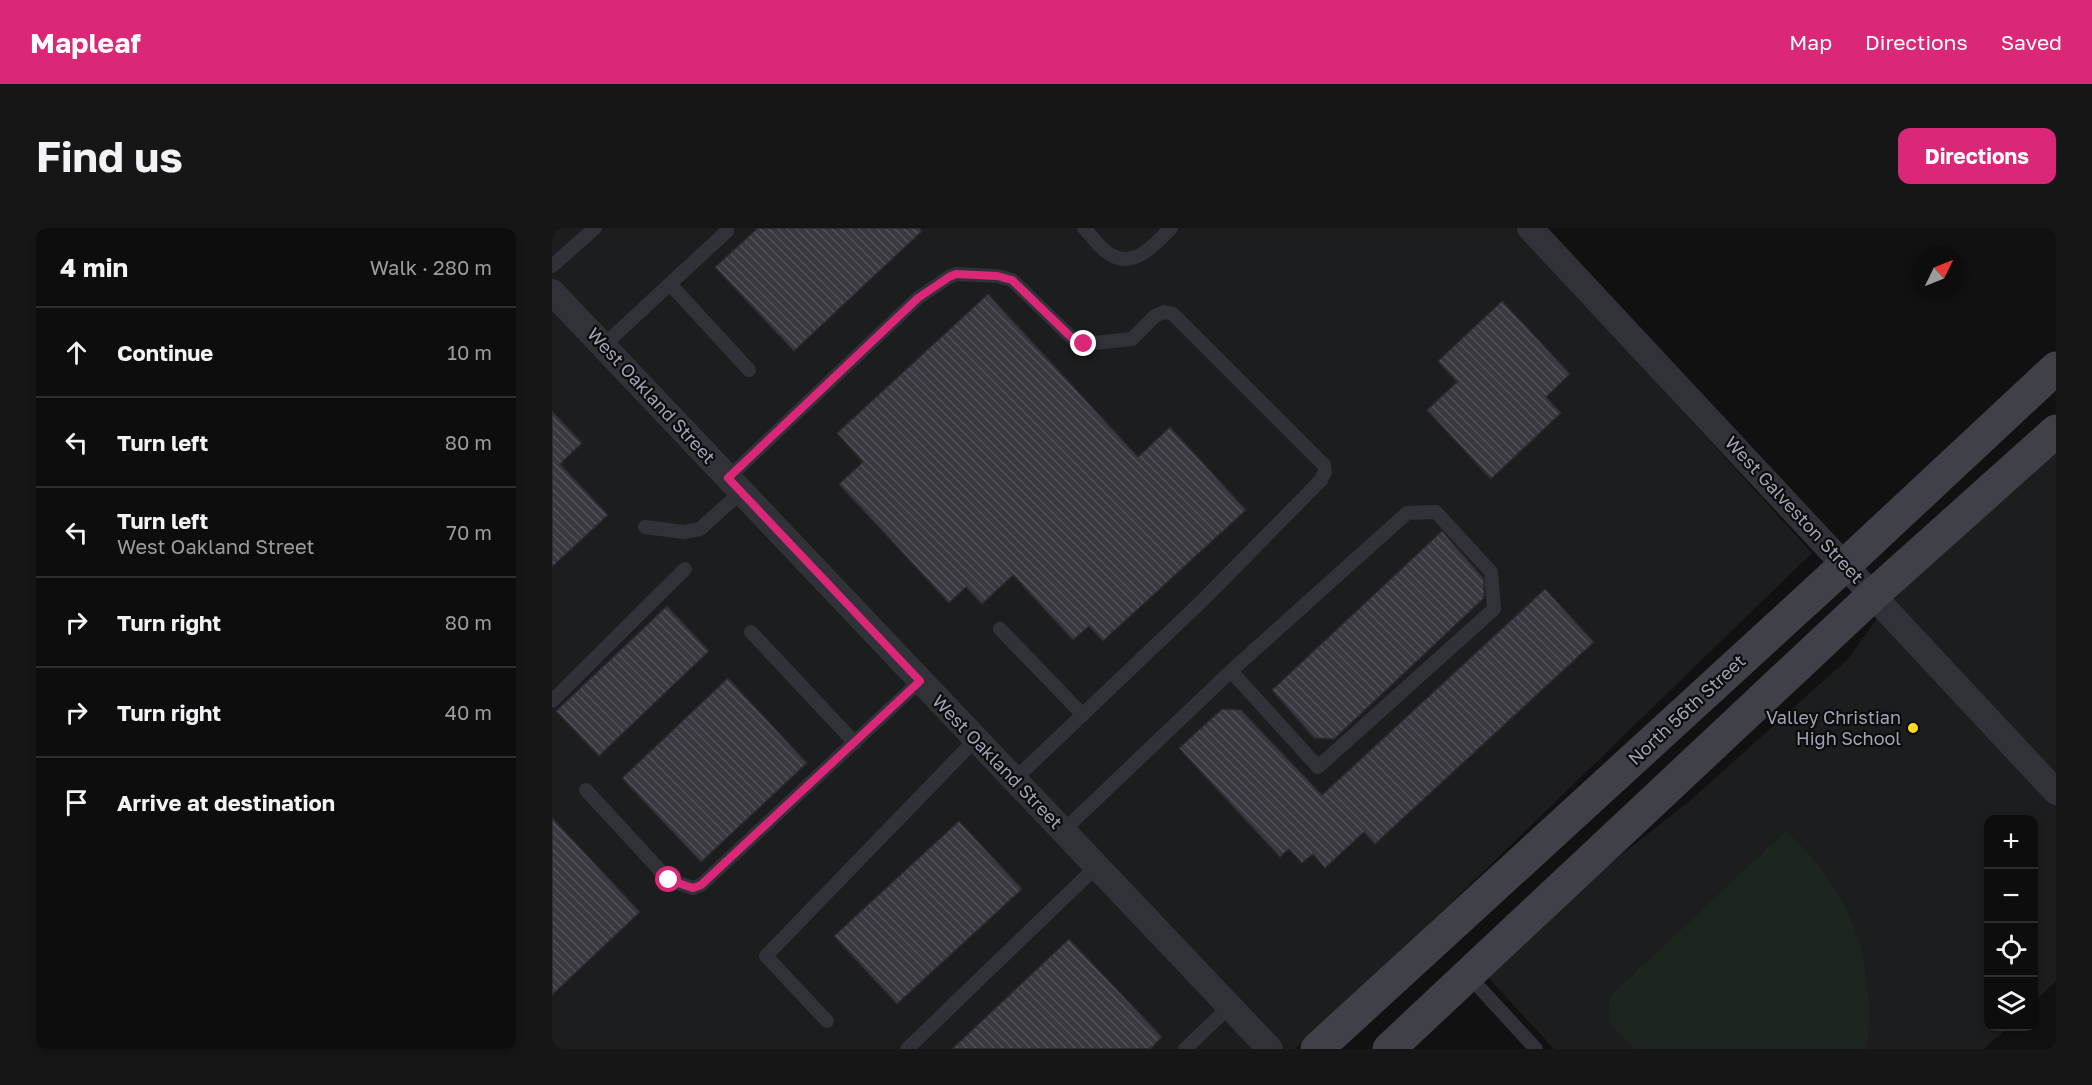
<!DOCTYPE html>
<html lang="en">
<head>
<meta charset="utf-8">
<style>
  :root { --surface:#0d0d0e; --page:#161617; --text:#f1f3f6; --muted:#9a9c9e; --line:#2d2d2e; --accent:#db2777 }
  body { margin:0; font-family:"Golos Text",sans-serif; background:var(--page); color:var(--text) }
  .controls { position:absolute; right:18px; bottom:18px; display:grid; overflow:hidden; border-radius:12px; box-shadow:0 3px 9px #0003 }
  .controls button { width:54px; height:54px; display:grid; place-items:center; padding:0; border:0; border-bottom:2px solid var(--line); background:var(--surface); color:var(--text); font:30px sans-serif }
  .compass { position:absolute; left:1360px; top:18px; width:54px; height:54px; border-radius:50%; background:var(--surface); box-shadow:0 3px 9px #0003; rotate:47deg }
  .stop { position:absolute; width:18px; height:18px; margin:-14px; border:4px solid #db2777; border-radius:50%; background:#fff }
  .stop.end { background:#db2777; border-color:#fff; box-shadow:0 2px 6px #0008 }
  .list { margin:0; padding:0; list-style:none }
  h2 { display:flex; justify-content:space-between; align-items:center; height:78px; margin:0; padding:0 24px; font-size:26px }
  h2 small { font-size:20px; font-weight:400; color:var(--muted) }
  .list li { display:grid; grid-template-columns:39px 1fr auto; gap:18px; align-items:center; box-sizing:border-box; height:90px; padding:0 24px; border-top:2px solid var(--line) }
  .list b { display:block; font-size:22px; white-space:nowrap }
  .list p { margin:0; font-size:20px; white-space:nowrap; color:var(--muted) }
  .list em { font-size:20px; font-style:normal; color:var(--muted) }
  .icon { flex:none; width:33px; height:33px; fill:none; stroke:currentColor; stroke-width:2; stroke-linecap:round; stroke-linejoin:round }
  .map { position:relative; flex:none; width:1504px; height:821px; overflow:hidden; border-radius:12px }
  header { display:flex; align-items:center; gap:36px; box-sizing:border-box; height:84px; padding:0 30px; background:var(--accent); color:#fff }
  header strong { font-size:28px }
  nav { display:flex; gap:33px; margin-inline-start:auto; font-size:21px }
  .intro { display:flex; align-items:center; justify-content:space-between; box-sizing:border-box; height:144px; padding:0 36px }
  h1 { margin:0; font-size:42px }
  .button { padding:15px 27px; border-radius:12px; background:var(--accent); color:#fff; font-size:21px; font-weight:700 }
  main { display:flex; gap:36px; padding:0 36px }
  aside { flex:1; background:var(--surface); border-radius:12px; box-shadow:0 3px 9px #0003 }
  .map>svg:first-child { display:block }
  .built { fill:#1c1d1f }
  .garden { fill:#1d251f }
  .building { fill:url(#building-back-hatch); stroke:#2b2a2f; stroke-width:1.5 }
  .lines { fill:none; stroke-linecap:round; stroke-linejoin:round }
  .service { stroke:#313138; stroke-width:14 }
  .minor { stroke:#313138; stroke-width:26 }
  .secondary { stroke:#3f4048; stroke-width:33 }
  .route { stroke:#db2777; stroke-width:8 }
  .poi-dot { fill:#ffdb1c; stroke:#0c0c0d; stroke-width:2 }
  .labels { text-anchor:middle; stroke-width:4.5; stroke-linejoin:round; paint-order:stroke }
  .street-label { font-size:18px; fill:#a0a3b5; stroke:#0c0c0d }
  .poi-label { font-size:18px; fill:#a0a3b5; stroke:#0c0c0d; text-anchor:end }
</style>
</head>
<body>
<header>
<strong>Mapleaf</strong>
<nav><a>Map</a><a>Directions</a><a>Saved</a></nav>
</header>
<div class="intro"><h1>Find us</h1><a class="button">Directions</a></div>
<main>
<aside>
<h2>4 min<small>Walk · 280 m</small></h2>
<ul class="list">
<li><svg class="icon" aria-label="ahead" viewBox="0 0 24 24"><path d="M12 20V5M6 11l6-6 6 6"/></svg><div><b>Continue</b></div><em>10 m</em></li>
<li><svg class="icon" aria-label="left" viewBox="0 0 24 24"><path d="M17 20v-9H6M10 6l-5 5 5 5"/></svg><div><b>Turn left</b></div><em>80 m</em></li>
<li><svg class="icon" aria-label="left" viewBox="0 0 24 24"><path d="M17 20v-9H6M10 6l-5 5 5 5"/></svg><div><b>Turn left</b><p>West Oakland Street</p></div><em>70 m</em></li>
<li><svg class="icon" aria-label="right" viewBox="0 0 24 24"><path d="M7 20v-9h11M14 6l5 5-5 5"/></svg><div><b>Turn right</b></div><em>80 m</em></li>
<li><svg class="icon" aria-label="right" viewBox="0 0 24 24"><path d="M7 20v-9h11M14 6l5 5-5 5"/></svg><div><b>Turn right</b></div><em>40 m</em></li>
<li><svg class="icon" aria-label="arrive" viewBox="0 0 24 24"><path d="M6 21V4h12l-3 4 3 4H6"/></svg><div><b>Arrive at destination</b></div></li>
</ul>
</aside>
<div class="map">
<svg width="1504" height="821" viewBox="0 0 1504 821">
  <defs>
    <pattern id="building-back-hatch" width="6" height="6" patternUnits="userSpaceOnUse" patternTransform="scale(1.5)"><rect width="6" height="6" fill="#3a393f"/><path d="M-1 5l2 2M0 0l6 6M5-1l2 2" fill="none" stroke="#535258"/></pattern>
  </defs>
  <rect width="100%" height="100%" fill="#111112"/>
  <!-- built -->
  <path class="built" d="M0 0H964L1260 325 900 674 743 821H0Z
    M1504 219V753L1482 774V592H1436V798L1456 799 1432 821H1002L933 746 1015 670 1141 570 1296 431 1329 385 1391 321Z"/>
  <!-- garden -->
  <path class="garden" d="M1234 603C1246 615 1259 627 1269 641 1311 694 1322 755 1315 821H1082L1056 793 1057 769Z"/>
  <!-- building -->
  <path class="building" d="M206 0H367L370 3 242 123 163 39Z
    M436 66 586 229 618 199 694 282 551 413 537 398 521 412 461 347 430 376 414 359 397 375 287 256 311 234 285 205Z
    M950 73 1018 146 994 169 1009 185 939 251 875 182 905 154 886 133Z
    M0 183 30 215 8 236 56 287 0 339Z
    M890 303 932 351V370L782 511 762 510 720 462Z
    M993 361 1042 414 823 616 812 604 773 640 761 626 750 635 737 621 728 629 627 520 670 481 689 482 770 567Z
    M115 378 157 423 47 528 4 483Z
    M176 450 255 535 149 634 70 550Z
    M0 590 88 684 0 767Z
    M407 593 470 661 345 776 282 708Z
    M517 711 610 809 598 821H400Z"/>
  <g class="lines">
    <!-- service -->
    <path class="service" d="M532 0C540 8 549 22 559 27 583 41 604 15 619 0
      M0 38 43 0
      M118 56 197 142
      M51 118 175 3
      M176 250 366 70 397 49 404 46 445 48 460 52 520 110 532 116 580 111 603 88 612 84 621 86 772 237 773 244 769 252 653 370 462 552
      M93 299 132 304 148 301 189 264
      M448 401 531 487
      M199 404 303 515
      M0 473 133 341
      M34 562 117 652 141 660 149 657 368 453
      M511 603 679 443 855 285 884 284 939 344 942 381 766 539 679 443
      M916 747 984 821
      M275 793 214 728 423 512
      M355 821 545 638
      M633 821 678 778"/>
    <!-- minor -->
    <path class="minor" d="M978 0 1504 564
      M0 64 718 821"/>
    <!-- secondary -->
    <path class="secondary" d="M765 821 1293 337 1504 140
      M837 821 1321 367 1504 203"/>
  </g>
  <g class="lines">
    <!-- route -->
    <path class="route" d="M117 652 141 660 149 657 368 453 176 250 366 70 397 49 404 46 445 48 460 52 520 110 532 116"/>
  </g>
  <!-- markers -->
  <circle class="poi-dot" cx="1361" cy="500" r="6"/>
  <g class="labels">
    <!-- street labels -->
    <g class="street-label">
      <text transform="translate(99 168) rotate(47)" y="6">West Oakland Street</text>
      <text transform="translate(1242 282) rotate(47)" y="6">West Galveston Street</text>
      <text transform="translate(1135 482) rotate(-43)" y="6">North 56th Street</text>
      <text transform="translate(445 534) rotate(46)" y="6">West Oakland Street</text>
    </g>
    <!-- poi labels -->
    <g class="poi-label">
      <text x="1349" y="496">Valley Christian<tspan x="1349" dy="21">High School</tspan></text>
    </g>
  </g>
</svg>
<div class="controls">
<button>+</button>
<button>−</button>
<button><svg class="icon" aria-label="locate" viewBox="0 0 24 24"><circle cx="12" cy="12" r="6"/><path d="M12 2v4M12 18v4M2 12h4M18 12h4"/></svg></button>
<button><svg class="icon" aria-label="layers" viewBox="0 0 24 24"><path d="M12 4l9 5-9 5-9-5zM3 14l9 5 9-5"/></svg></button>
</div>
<svg class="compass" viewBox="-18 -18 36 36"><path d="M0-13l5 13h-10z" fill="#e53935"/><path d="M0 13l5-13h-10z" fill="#9a9c9e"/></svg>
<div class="stop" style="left:117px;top:652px"></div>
<div class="stop end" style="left:532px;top:116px"></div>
</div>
</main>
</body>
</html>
